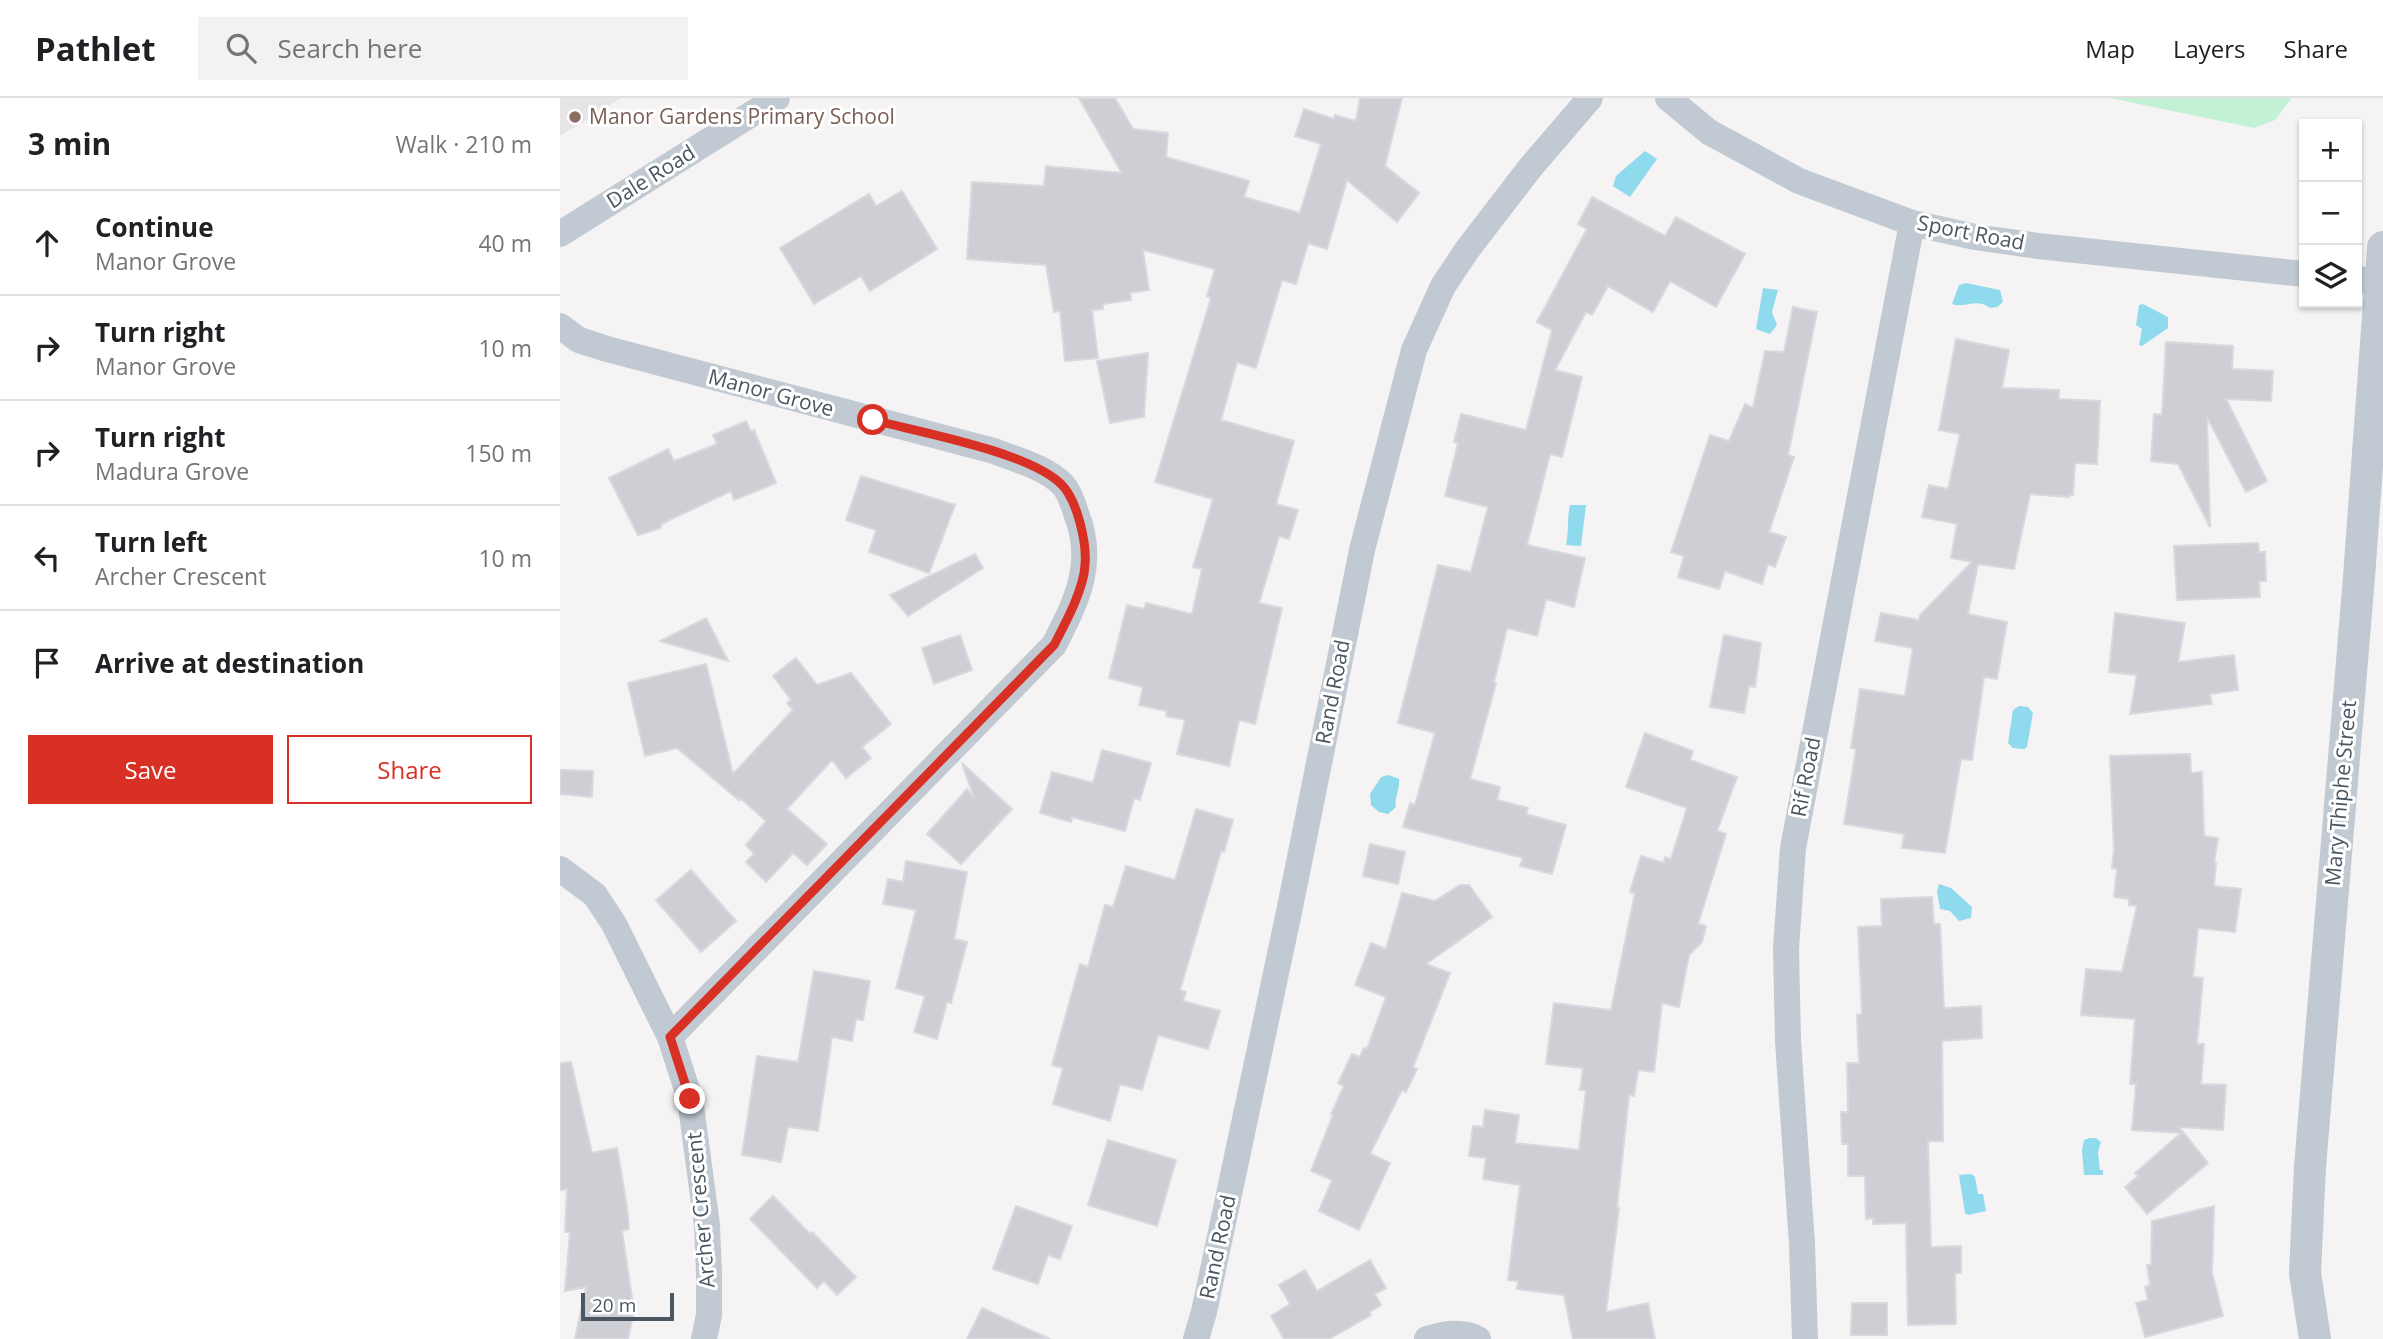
<!DOCTYPE html>
<html lang="en">
<head>
<meta charset="utf-8">
<style>
  :root { --surface:#fff; --page:#f2f2f2; --text:#202124; --muted:#757577; --line:#e0e0e0; --accent:#d93025 }
  body { margin:0; font-family:"Open Sans",sans-serif; background:var(--page); color:var(--text) }
  .controls { position:absolute; right:21px; top:21px; display:grid; overflow:hidden; border-radius:0px; box-shadow:0 2px 5px #0004 }
  .controls button { width:63px; height:63px; display:grid; place-items:center; padding:0; border:0; border-bottom:2px solid var(--line); background:var(--surface); color:var(--text); font:35px sans-serif }
  .scale { position:absolute; left:21px; bottom:18px; width:93px; box-sizing:border-box; padding-left:7px; border:4px solid #4a5661; border-top:0; font-size:19px; line-height:24px; white-space:nowrap; color:#4a5661; -webkit-text-stroke:5px #fff; paint-order:stroke }
  .stop { position:absolute; width:21px; height:21px; margin:-16px; border:5px solid #d93025; border-radius:50%; background:#fff }
  .stop.end { background:#d93025; border-color:#fff; box-shadow:0 2px 7px #0008 }
  .list { margin:0; padding:0; list-style:none }
  h2 { display:flex; justify-content:space-between; align-items:center; height:91px; margin:0; padding:0 28px; font-size:30px }
  h2 small { font-size:23px; font-weight:400; color:var(--muted) }
  .list li { display:grid; grid-template-columns:46px 1fr auto; gap:21px; align-items:center; box-sizing:border-box; height:105px; padding:0 28px; border-top:2px solid var(--line) }
  .list b { display:block; font-size:26px; white-space:nowrap }
  .list p { margin:0; font-size:23px; white-space:nowrap; color:var(--muted) }
  .list em { font-size:23px; font-style:normal; color:var(--muted) }
  .actions { display:flex; gap:14px; padding:21px 28px }
  .actions a { flex:1; padding:16px 0; border:2px solid var(--accent); border-radius:0px; text-align:center; font-size:24px; color:var(--accent) }
  .actions .main { background:var(--accent); color:#fff }
  .icon { flex:none; width:38px; height:38px; fill:none; stroke:currentColor; stroke-width:2; stroke-linecap:round; stroke-linejoin:round }
  .map { position:relative; flex:none; width:1823px; height:1241px; overflow:hidden }
  header { display:flex; align-items:center; gap:42px; box-sizing:border-box; height:98px; padding:0 35px; background:var(--surface); border-bottom:2px solid var(--line) }
  header strong { font-size:33px }
  nav { display:flex; gap:38px; margin-inline-start:auto; font-size:24px }
  .search { width:490px; height:63px; background:var(--page); display:flex; align-items:center; gap:18px; box-sizing:border-box; padding:0 24px; border-radius:0px; color:var(--muted); font-size:26px }
  main { display:flex }
  aside { flex:1; background:var(--surface) }
  .map>svg:first-child { display:block }
  .education { fill:#e6e4e5 }
  .green { fill:#c3f1d5 }
  .water { fill:#90daee }
  .building { fill:#cdcfd5; stroke:#d7d9de; stroke-width:2 }
  .lines { fill:none; stroke-linecap:round; stroke-linejoin:round }
  .minor { stroke:#c1cad2; stroke-width:26 }
  .tertiary { stroke:#c1cad2; stroke-width:32 }
  .route { stroke:#d93025; stroke-width:9 }
  .education-dot { fill:#8d6e63; stroke:#fff; stroke-width:2.5 }
  .labels { text-anchor:middle; stroke-width:6; stroke-linejoin:round; paint-order:stroke }
  .education-label { font-size:21px; fill:#785e54; stroke:#fff; text-anchor:start }
  .street-label { font-size:21px; fill:#4a5661; stroke:#fff }
</style>
</head>
<body>
<header>
<strong>Pathlet</strong>
<div class="search"><svg class="icon" aria-label="search" viewBox="0 0 24 24"><circle cx="10" cy="10" r="6"/><path d="M15 15l6 6"/></svg>Search here</div>
<nav><a>Map</a><a>Layers</a><a>Share</a></nav>
</header>
<main>
<aside>
<h2>3 min<small>Walk · 210 m</small></h2>
<ul class="list">
<li><svg class="icon" aria-label="ahead" viewBox="0 0 24 24"><path d="M12 20V5M6 11l6-6 6 6"/></svg><div><b>Continue</b><p>Manor Grove</p></div><em>40 m</em></li>
<li><svg class="icon" aria-label="right" viewBox="0 0 24 24"><path d="M7 20v-9h11M14 6l5 5-5 5"/></svg><div><b>Turn right</b><p>Manor Grove</p></div><em>10 m</em></li>
<li><svg class="icon" aria-label="right" viewBox="0 0 24 24"><path d="M7 20v-9h11M14 6l5 5-5 5"/></svg><div><b>Turn right</b><p>Madura Grove</p></div><em>150 m</em></li>
<li><svg class="icon" aria-label="left" viewBox="0 0 24 24"><path d="M17 20v-9H6M10 6l-5 5 5 5"/></svg><div><b>Turn left</b><p>Archer Crescent</p></div><em>10 m</em></li>
<li><svg class="icon" aria-label="arrive" viewBox="0 0 24 24"><path d="M6 21V4h12l-3 4 3 4H6"/></svg><div><b>Arrive at destination</b></div></li>
</ul>
<div class="actions"><a class="main">Save</a><a>Share</a></div>
</aside>
<div class="map">
<svg width="1823" height="1241" viewBox="0 0 1823 1241">
  <rect width="100%" height="100%" fill="#f5f3f3"/>
  <!-- education -->
  <path class="education" d="M0 0H61L0 38Z"/>
  <!-- green -->
  <path class="green" d="M1550 0H1732L1715 22 1694 30Z"/>
  <!-- water -->
  <path class="water" d="M1085 53 1097 61 1070 99 1053 88 1056 78Z
    M1406 185 1440 192 1443 204 1437 209 1430 210C1416 199 1405 211 1392 206L1399 187Z
    M1203 190 1218 192 1212 214 1217 227 1210 236 1196 231Z
    M1583 206 1608 219V230L1582 248 1579 247 1582 231 1576 227 1579 207Z
    M1010 407H1026L1021 448 1006 447C1009 433 1007 420 1010 407Z
    M1459 608 1468 609 1473 615 1467 649 1464 651 1453 650 1448 645 1453 612Z
    M829 677 839 681C840 692 834 699 836 709L828 716 819 714 811 707 810 696 821 679Z
    M1379 786 1391 790 1412 809 1411 820 1399 823 1390 813 1380 811 1377 793Z
    M1530 1040H1536L1541 1044 1538 1054 1540 1072H1543V1077H1524L1522 1052 1524 1042Z
    M1411 1076 1415 1079 1418 1096H1423L1426 1113 1408 1117 1405 1115 1399 1077Z"/>
  <!-- building -->
  <path class="building" d="M519 0H555L573 31 608 35 606 59 689 83 684 99 740 115 761 46 735 38 744 11 774 21 775 17 796 23 800 0H842L825 68 859 95 837 124 787 82 767 151 748 145 736 186 722 182 696 270 677 264 661 322 734 343 716 406 738 412 729 441 719 438 699 505 722 510 695 626 679 622 669 668 617 656 625 622 606 618 607 613 579 607 583 589 549 580 567 507 584 511 586 505 632 516 642 471 633 469 653 401 595 384 651 200 647 198 655 171 583 152 589 192 570 195 571 202 543 206V211L532 212 538 260 505 263 500 213 494 214 486 167 407 161 412 84 484 88 486 68 562 75Z
    M342 93 377 151 310 193 301 178 254 206 220 150 309 96 316 108Z
    M1032 99 1105 138 1116 119 1185 156 1156 209 1110 183 1093 214 1048 188 1032 217 1026 214 995 272 1022 279 1002 359 990 356 967 447 1025 460 1014 509 986 501 977 538 947 530 934 584 936 585 910 681 940 689 937 702 968 710 966 716 1006 727 992 776 960 768 963 760 843 729 850 705 855 707 875 635 838 625 878 467 911 474 928 409 885 398 898 345 894 344 901 316 966 332 992 232 977 224 1027 131 1018 126Z
    M1233 209 1257 214 1228 357 1234 359 1209 434 1226 439 1215 469 1208 466 1202 486 1165 473 1159 491 1118 479 1124 458 1111 454 1150 337 1169 343 1185 306 1193 310 1205 253 1224 254Z
    M1396 241 1449 252 1442 290 1499 292V301L1540 303 1537 366 1515 365 1513 397H1509V399L1470 396 1454 471 1418 466 1408 516 1447 524 1437 581 1424 579 1412 662 1401 661 1385 755 1342 750 1344 736 1284 726 1296 651 1291 650 1300 591 1345 598 1353 550 1315 543 1321 515 1359 522 1360 517 1412 464 1391 460 1397 426 1362 419 1369 387 1388 391 1400 336 1379 332Z
    M1606 244 1673 248 1672 271 1713 273 1711 303 1666 301 1707 383 1686 394 1647 319 1650 429 1618 366 1591 363 1594 316 1602 317Z
    M588 255 584 319 550 325 537 263Z
    M186 323 191 334 194 332 216 385 174 402 171 393 101 426V430L78 437 49 380 108 351 114 363 157 346 153 337Z
    M301 378 395 407 369 475 309 454 316 432 286 422Z
    M1698 445 1699 454H1705L1706 483H1699L1700 499 1617 502 1614 448Z
    M415 456 423 470 348 518 330 497Z
    M1555 515 1625 525 1618 564 1674 557 1678 592 1650 596 1652 606 1570 616 1577 577 1549 574Z
    M146 520 168 563 100 543Z
    M400 537 412 572 374 586 362 550Z
    M1164 537 1201 545 1195 589 1189 588 1184 615 1150 609Z
    M236 560 257 587 291 575 331 626 302 649 311 660 286 680 272 662 227 711 267 746 247 767 233 755 206 784 186 764 194 756 186 747 206 723 178 698 180 703 117 650 85 658 68 585 146 566 173 676 233 612 227 605 231 602 213 578Z
    M1085 635 1133 653 1130 662 1177 679 1157 733 1166 736 1138 826 1146 828 1142 844 1129 857 1119 909 1102 905 1094 974 1078 972 1074 998 1069 997 1057 1110H1059L1046 1214 1088 1205 1095 1241H1013L1004 1197 957 1191 958 1183 948 1182 960 1087 923 1081 926 1060 909 1058 913 1028 923 1029 925 1012 959 1017 955 1045 1019 1052 1026 992H1020L1023 970 986 966 994 905 1051 912 1075 795 1070 794 1081 758 1104 765 1105 759 1111 761 1127 710 1066 689Z
    M542 652 591 665 580 702 574 700 565 733 512 719 511 724 480 715 492 674 533 685Z
    M1630 656 1631 675 1642 674 1644 738 1658 740 1654 765H1656L1654 788 1681 791 1675 834 1638 830 1633 879 1643 880 1637 946H1644L1641 986 1666 987 1663 1032 1619 1029 1648 1065 1587 1116 1565 1089 1578 1078 1575 1075 1621 1035 1572 1032 1576 986H1570L1575 921 1521 917 1526 871 1562 874 1577 808 1569 807V801L1554 799 1557 771 1552 770 1554 752 1550 658Z
    M402 665 452 711 401 766 367 736 407 691 414 700Z
    M0 672 33 673 32 699 0 696Z
    M636 711 673 722 664 754 661 753 620 892 626 894 623 903 660 913 648 951 598 937 582 992 560 986 550 1023 493 1006 503 970 492 967 520 866 528 869 545 807 553 809 566 768 615 782Z
    M810 746 845 754 838 786 803 778Z
    M346 763 407 774 394 841 407 844 391 905 387 904 377 941 354 934 365 898 336 890 356 812 323 806 328 781 343 784Z
    M131 772 176 823 141 854 96 802Z
    M900 787H909L932 819 866 866 890 875 853 969 857 971 846 994 842 992 810 1056 830 1065 799 1132 759 1113 772 1082 751 1073 773 1017 771 1016 784 988 778 985 792 956 800 959 804 950 807 951 826 899 795 887 811 845 826 851 842 795 875 803Z
    M1372 799 1374 826H1380L1384 910 1421 908 1422 940 1382 943 1383 1043H1368L1371 1149 1401 1148V1175H1395L1396 1226 1348 1227 1346 1125 1313 1126V1120L1306 1121 1305 1078H1288V1046H1282L1281 1014H1288L1287 965H1299L1297 917 1302 916 1298 829 1322 828 1321 801Z
    M254 873 310 883 303 922 296 921 292 943 272 939 258 1033 228 1029 221 1064 182 1057 197 958 238 964Z
    M11 964 32 1055 57 1050 67 1109 69 1131 62 1133 74 1213 68 1241H15L26 1189 5 1193 10 1134H5L7 1091 0 1092V965Z
    M548 1042 616 1062 597 1128 528 1107Z
    M213 1098 250 1136 252 1134 296 1179 277 1197 264 1183 257 1190 190 1121Z
    M456 1108 512 1128 500 1161 488 1157 478 1186 433 1171Z
    M1654 1108 1652 1175 1663 1218 1585 1239 1576 1205 1588 1202 1585 1189 1590 1187 1587 1167H1591L1592 1123Z
    M810 1162 826 1190 815 1196 821 1207 810 1214 811 1217 769 1241H724L711 1218 730 1206 719 1187 745 1172 757 1193Z
    M1292 1205H1327V1237H1291Z
    M422 1210 490 1241H407Z"/>
  <g class="lines">
    <!-- minor -->
    <path class="minor" d="M1108 0 1149 34 1239 83 1352 125 1415 139 1478 148 1744 176
      M0 136 217 0
      M1797 181 1820 184
      M0 228 19 242 47 251 434 353C456 362 485 369 502 386 509 393 513 405 516 415 536 465 517 502 494 547L110 939
      M0 771 35 797 54 826 110 939 130 1001 147 1127 149 1175V1217L144 1241
      M636 1241 644 1214 729 814 802 452 854 252 883 188 907 152 970 70 1030 0
      M867 1241C884 1236 902 1232 918 1241
      M1245 1241 1242 1146 1228 943 1226 851 1233 750 1352 125"/>
    <!-- tertiary -->
    <path class="tertiary" d="M1755 1241 1745 1175 1750 1069 1799 479 1823 149"/>
  </g>
  <g class="lines">
    <!-- route -->
    <path class="route" d="M130 1001 110 939 494 547C505 526 524 491 525 467 527 445 517 401 501 386 469 354 359 334 313 322"/>
  </g>
  <!-- markers -->
  <circle class="education-dot" cx="15" cy="19" r="7"/>
  <g class="labels">
    <!-- education labels -->
    <g class="education-label">
      <text x="29" y="26">Manor Gardens Primary School</text>
    </g>
    <!-- street labels -->
    <g class="street-label">
      <text transform="translate(91 79) rotate(-32)" y="7">Dale Road</text>
      <text transform="translate(1411 135) rotate(11)" y="7">Sport Road</text>
      <text transform="translate(211 295) rotate(15)" y="7">Manor Grove</text>
      <text transform="translate(773 594) rotate(-79)" y="7">Rand Road</text>
      <text transform="translate(1246 679) rotate(-79)" y="7">Rif Road</text>
      <text transform="translate(1781 695) rotate(-85)" y="7">Mary Thiphe Street</text>
      <text transform="translate(141 1112) rotate(-95)" y="7">Archer Crescent</text>
      <text transform="translate(658 1149) rotate(-78)" y="7">Rand Road</text>
    </g>
  </g>
</svg>
<div class="controls">
<button>+</button>
<button>−</button>
<button><svg class="icon" aria-label="layers" viewBox="0 0 24 24"><path d="M12 4l9 5-9 5-9-5zM3 14l9 5 9-5"/></svg></button>
</div>
<div class="scale">20 m</div>
<div class="stop" style="left:313px;top:322px"></div>
<div class="stop end" style="left:130px;top:1001px"></div>
</div>
</main>
</body>
</html>
